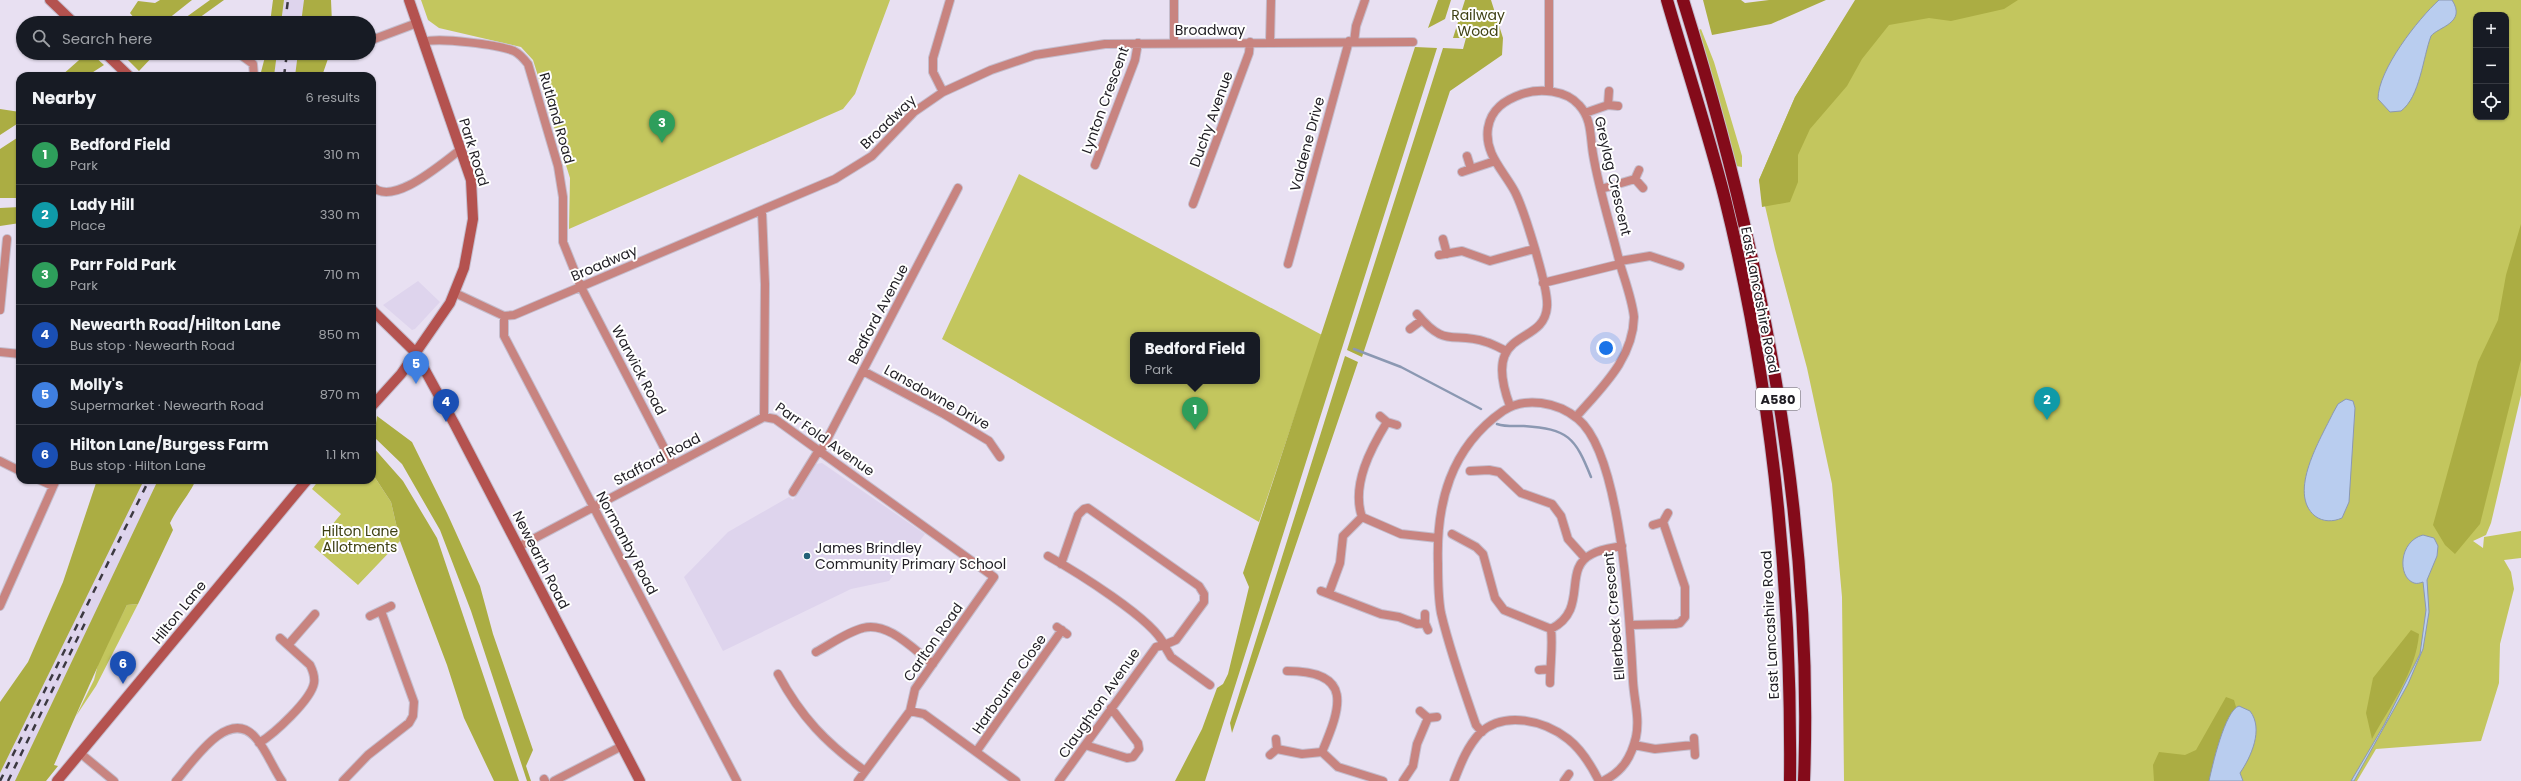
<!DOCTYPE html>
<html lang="en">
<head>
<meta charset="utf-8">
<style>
  :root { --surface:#171b24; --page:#242831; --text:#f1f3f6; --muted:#9ea1a6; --line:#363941; --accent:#94b1bd }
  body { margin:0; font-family:Poppins,sans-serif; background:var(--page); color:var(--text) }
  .controls { position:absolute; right:12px; top:12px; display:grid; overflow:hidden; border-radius:8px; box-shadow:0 1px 3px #0004 }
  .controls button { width:36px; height:36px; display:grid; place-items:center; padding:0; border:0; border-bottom:1px solid var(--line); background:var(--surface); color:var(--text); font:20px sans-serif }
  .you { position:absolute; left:1606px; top:348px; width:14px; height:14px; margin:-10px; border:3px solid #fff; border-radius:50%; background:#1a73e8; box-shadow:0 0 0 6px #1a73e833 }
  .badge { display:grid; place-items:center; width:26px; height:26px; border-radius:50%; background:var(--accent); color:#fff; font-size:13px; font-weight:700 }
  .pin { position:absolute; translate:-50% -33px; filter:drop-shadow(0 1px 2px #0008) }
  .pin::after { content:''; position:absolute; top:21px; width:14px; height:12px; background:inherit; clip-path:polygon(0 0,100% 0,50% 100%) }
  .popup { position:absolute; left:1130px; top:332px; width:130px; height:52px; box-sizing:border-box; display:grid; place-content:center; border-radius:8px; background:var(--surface); filter:drop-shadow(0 1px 3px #0005); font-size:13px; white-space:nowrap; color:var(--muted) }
  .popup b { font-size:15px; color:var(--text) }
  .popup::after { content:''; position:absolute; left:50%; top:100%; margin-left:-8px; border:8px solid transparent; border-top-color:var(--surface) }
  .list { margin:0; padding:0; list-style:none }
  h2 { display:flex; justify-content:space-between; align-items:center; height:52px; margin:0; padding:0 16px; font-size:17px }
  h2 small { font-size:13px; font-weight:400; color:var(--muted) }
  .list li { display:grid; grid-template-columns:26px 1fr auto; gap:12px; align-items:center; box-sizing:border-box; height:60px; padding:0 16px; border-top:1px solid var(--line) }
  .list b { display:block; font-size:15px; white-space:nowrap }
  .list p { margin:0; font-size:13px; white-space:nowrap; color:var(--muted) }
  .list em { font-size:13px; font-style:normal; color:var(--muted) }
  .icon { flex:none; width:22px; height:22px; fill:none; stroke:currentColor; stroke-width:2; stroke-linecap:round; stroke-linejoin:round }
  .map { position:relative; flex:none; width:2521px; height:781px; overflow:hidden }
  .search { position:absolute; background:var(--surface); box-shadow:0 1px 3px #0004; left:16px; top:16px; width:360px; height:44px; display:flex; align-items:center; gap:10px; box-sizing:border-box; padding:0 14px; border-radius:22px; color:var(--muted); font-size:15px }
  .panel { position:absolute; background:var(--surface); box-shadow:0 1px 3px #0004; left:16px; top:72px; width:360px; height:412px; border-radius:12px }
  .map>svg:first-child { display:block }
  .built { fill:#ded4ed }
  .green { fill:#c3c65e; fill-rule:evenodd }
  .forest { fill:#abad43 }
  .water { fill:#b9cdef; stroke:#8b98b2 }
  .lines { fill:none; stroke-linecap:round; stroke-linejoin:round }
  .stream { stroke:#8b98b2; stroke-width:2.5 }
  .street-casing { stroke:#c4bdcd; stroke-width:10 }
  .secondary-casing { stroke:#c4bdcd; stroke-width:12 }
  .highway-casing { stroke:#c4bdcd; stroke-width:14 }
  .street { stroke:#c88480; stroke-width:8 }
  .secondary { stroke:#b4524f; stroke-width:10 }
  .highway { stroke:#840b1a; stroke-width:12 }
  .rail { stroke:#3c3941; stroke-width:2.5; stroke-dasharray:7 7; stroke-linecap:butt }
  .poi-dot { fill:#226177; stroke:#fff; stroke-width:1.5 }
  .labels { text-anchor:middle; stroke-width:4; stroke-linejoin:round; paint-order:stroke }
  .shield { fill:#fff; stroke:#626165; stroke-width:1 }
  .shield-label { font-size:13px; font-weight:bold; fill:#1f1d23 }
  .park-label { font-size:14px; fill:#3e4013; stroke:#fff }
  .street-label { font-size:14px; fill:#1f1d23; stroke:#fff }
  .poi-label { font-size:14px; fill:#1f1d23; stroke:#fff; text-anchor:start }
</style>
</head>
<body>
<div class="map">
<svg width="2521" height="781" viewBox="0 0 2521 781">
  <rect width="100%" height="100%" fill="#e8e0f2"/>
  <!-- built -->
  <path class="built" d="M273 0H305L302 23H270Z
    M266 53H299L297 76H260Z
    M418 281 440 302 415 329 412 330 383 305Z
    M822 463 925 534 889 581 851 589 723 651 684 577 728 532 789 497 793 500 816 464Z
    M132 480H167L23 781H0V767Z"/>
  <!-- green -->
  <path class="green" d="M421 0H890L855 94 843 109 569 229 570 178 533 60 521 47 439 28 428 20Z
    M1882 0H2521V395L2491 523 2486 535 2473 541 2483 548 2484 537 2521 531V558L2504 560 2511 572 2514 589 2500 644 2499 683 2481 741 2376 749 2357 781H1844L1842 597 1832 484 1807 368 1775 249 1759 180 1795 97 1842 22ZM2476 15H2506V117H2476Z
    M1701 29 1714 62 1742 156V167L1736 166 1699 30Z
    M1019 174 1322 335 1259 522 942 339ZM1133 335H1257V381H1133Z
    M372 473 391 502 400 541 358 585 314 547 341 514 312 489 319 480H372Z
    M138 604 96 686 76 716 94 680 99 660 127 605Z"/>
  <!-- forest -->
  <path class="forest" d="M160 0H192L163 23H126L134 18 130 13 138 1 155 3Z
    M210 0H224L192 23H178Z
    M273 0H284L281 23H270Z
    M304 0H331L332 23H301Z
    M1438 0H1451L1445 19 1428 28Z
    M1465 0H1491L1503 38 1502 55 1450 91 1362 357 1347 350 1443 48 1463 49 1466 38H1453Z
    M1703 0H1741L1745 3 1769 0H1826L1771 24 1712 35Z
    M1855 0H2018L2004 9 1951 21 1929 18 1889 25 1862 59 1847 86 1810 129 1798 155V182L1790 202 1762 207 1759 180 1795 97Z
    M1415 47 1437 48 1205 781H1175L1202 729 1217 688 1223 684 1228 674 1249 587 1243 573Z
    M87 53H91L104 65 87 76H61Z
    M136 53H156L139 71 127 59Z
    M266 53H277L274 76H260Z
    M298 53H330L322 76H295Z
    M0 109 20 112V122L0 135Z
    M20 136V198H0V149Z
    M20 207V223L0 226V208Z
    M2521 224V360L2480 524 2455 554 2445 545 2433 525 2478 362 2498 320 2506 275Z
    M1345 356 1358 362 1232 733 1230 723Z
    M377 416 412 442 447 513 480 586 493 634 533 750 526 766 531 781H527L471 611 440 530 402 464 374 437Z
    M372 446 403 481 437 538 519 781H494L464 718 447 665 400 541 391 502 372 473Z
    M97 480H144L0 773V702L28 662 63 582Z
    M158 480H196C189 495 177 508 170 523L173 530 138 604 127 605C101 657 78 711 54 765L58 766 46 781H15Z
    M2411 630 2419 634C2416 672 2390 706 2372 739L2366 713 2373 678Z
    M2226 697 2234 700 2236 707 2223 734 2209 781H2154L2153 765 2159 752 2185 755 2196 750Z"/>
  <!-- water -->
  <path class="water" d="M2439 0H2452C2467 23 2438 27 2431 36 2423 57 2420 97 2401 111L2390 112 2378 99C2378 70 2418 19 2439 0Z
    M2346 399 2353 401 2355 408 2349 502 2342 518C2333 522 2323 522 2315 516 2287 493 2321 438 2333 413L2338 404Z
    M2423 535 2434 538 2438 546 2437 556 2427 580 2429 612 2423 649 2408 684 2354 781H2351L2384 725 2420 654 2426 610 2423 582C2420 583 2417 584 2414 583 2397 577 2399 541 2423 535Z
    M2239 706 2250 711C2264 729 2251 757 2240 773L2243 781H2209C2212 767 2225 710 2239 706Z"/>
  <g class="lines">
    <!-- stream -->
    <path class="stream" d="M1354 349 1401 367 1481 409
      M1497 424C1506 427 1515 426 1524 426 1568 429 1575 437 1591 477"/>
    <!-- street casing -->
    <g class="street-casing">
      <path id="street" d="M1174 0V42
        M369 41 417 23
        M424 42C439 37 499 45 514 51 520 54 524 59 528 64L558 166 563 197V242L581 287 673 465
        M1270 42 1271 0
        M1354 42 1356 26 1365 0
        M238 53 253 64 254 76
        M339 54 341 53
        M1549 91V0
        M943 92 933 72V58L950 0
        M1608 105 1609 91
        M1585 113 1608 105 1618 106
        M1467 156 1471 169
        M1095 165 1135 60 1138 43
        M1462 172 1495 161
        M1635 179 1639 170
        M372 186C392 208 442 163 460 150
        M1601 189 1635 179 1643 188
        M1193 204 1249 53 1250 42
        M762 212 765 284 764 417 775 419 994 577 915 689 910 711 858 781
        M1443 239 1447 254
        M1439 255 1462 251 1490 261 1534 249
        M1620 261 1650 256 1680 266
        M1288 264 1349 41
        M1543 283 1620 264
        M455 293 504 316 514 315 835 179 872 156 914 112 943 92 991 70 1035 55 1105 44 1413 42
        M0 310 7 239
        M1417 314C1446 349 1452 331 1486 342 1493 344 1500 348 1506 351
        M504 316V336L737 781
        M1410 329 1422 320
        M0 352 20 354
        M863 371 944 414 989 441 1000 457
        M1510 406C1480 325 1544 348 1547 307 1549 289 1524 210 1515 192 1504 171 1484 154 1488 128 1491 109 1505 100 1522 94 1540 88 1566 90 1579 105 1592 119 1590 136 1593 154 1599 190 1611 227 1620 264 1625 281 1632 299 1634 317 1633 359 1602 387 1576 417
        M1380 416 1387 422 1397 425
        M1387 422C1371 448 1351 485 1362 517L1401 534 1437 538
        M821 451 958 188
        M0 461 20 471
        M1470 471 1489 470 1499 472 1521 493 1552 504 1561 516 1568 539 1585 558
        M40 480 53 486
        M793 492 819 450
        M1653 525 1663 522 1668 513
        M1452 534 1476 547 1483 554 1495 598 1504 610 1551 629C1590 609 1561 569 1592 554 1601 549 1612 548 1622 546
        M518 547 764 417
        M1048 556C1073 570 1155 620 1164 645L1176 640 1204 602V594L1199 586 1088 508 1084 509 1078 515 1061 564
        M1321 591 1381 614 1399 617 1417 624 1425 623
        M1329 593 1340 563 1343 536 1362 517
        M0 606 56 480
        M1425 614V623L1428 630
        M370 616 391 606
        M1630 625 1675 624 1680 623 1685 617V587L1663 522
        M1057 627 1067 634
        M288 645 315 614
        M816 652C831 644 847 632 863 628 888 621 914 650 933 664
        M1539 670 1550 669
        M1287 671C1354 671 1341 707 1322 752L1338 767 1383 781
        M778 674C801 717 826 743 865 771
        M1550 683C1550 664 1553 647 1551 629
        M910 711 924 714 1016 781
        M1420 711 1428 718 1437 717
        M1482 732 1476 725C1463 688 1450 651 1441 613 1438 597 1438 580 1438 564 1436 504 1450 448 1503 411 1525 396 1558 402 1578 419 1622 455 1630 624 1633 681 1634 700 1640 718 1636 737 1631 758 1622 772 1603 781
        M1694 738 1695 755
        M259 743C274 734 311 700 314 683 315 677 313 671 310 665L280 638
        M1085 745 1127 758 1133 757 1139 749 1138 743 1111 708
        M1634 745 1655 749 1693 745
        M1277 749 1302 754 1322 752
        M976 752 1062 630
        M80 753 114 781
        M1270 755 1277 749 1276 739
        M544 779 545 781
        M176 781C192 763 227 708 254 736 266 748 272 767 282 781
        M343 781 368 755 409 723 413 716 414 702 381 611
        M554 781 622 746
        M1059 781 1156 647 1164 645 1171 657 1210 685
        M1403 781 1413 766 1417 744 1428 718
        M1454 781C1461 763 1467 747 1480 733 1505 710 1545 721 1568 739 1582 750 1591 765 1599 781
        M1564 781 1569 774"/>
    </g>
    <!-- secondary casing -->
    <g class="secondary-casing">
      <path id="secondary" d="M50 0 74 23
        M105 53 129 76
        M372 310 415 352 455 425 640 781
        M372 406 401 374 450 303 464 268 473 219 471 180 409 0
        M57 781 307 480"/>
    </g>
    <!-- highway casing -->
    <g class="highway-casing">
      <path id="highway" d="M1667 0C1686 66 1708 132 1725 199 1772 389 1792 586 1790 781
        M1683 0C1761 251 1814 517 1804 781"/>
    </g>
    <!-- street -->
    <use href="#street" class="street"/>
    <!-- secondary -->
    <use href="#secondary" class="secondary"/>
    <!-- highway -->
    <use href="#highway" class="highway"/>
    <!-- rail -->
    <path class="rail" d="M285 23 288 0
      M284 76 287 53
      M0 781 149 480
      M8 781 85 623"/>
  </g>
  <!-- markers -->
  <circle class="poi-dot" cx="807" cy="556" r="4"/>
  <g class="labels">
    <!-- shield labels -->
    <rect class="shield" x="1756" y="388" width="44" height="22" rx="3"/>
    <g class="shield-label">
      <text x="1778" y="404">A580</text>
    </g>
    <!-- park labels -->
    <g class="park-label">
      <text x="1478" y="20">Railway<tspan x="1478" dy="16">Wood</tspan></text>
      <text x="360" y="536">Hilton Lane<tspan x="360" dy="16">Allotments</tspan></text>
    </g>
    <!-- street labels -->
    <g class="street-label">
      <text x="1210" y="35">Broadway</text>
      <text transform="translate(1105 100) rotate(-70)" y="5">Lynton Crescent</text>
      <text transform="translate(557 118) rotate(74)" y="5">Rutland Road</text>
      <text transform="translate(1211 119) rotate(-70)" y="5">Duchy Avenue</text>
      <text transform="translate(888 122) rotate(-44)" y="5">Broadway</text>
      <text transform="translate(1307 144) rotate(-75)" y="5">Valdene Drive</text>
      <text transform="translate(474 152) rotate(73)" y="5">Park Road</text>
      <text transform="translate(1613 176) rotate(77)" y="5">Greylag Crescent</text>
      <text transform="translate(604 263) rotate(-23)" y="5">Broadway</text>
      <text transform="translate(1760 300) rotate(79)" y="5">East Lancashire Road</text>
      <text transform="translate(878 314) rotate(-62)" y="5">Bedford Avenue</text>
      <text transform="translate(639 370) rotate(62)" y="5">Warwick Road</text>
      <text transform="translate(937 397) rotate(29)" y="5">Lansdowne Drive</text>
      <text transform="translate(825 439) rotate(35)" y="5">Parr Fold Avenue</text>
      <text transform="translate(657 459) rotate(-28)" y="5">Stafford Road</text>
      <text transform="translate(627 543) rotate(62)" y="5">Normanby Road</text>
      <text transform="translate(541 560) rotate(63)" y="5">Newearth Road</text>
      <text transform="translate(179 612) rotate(-51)" y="5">Hilton Lane</text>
      <text transform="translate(1614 616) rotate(-95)" y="5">Ellerbeck Crescent</text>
      <text transform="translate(1770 625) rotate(-93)" y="5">East Lancashire Road</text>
      <text transform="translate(933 642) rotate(-55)" y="5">Carlton Road</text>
      <text transform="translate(1009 684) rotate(-55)" y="5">Harbourne Close</text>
      <text transform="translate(1099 703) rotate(-55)" y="5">Claughton Avenue</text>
    </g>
    <!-- poi labels -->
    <g class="poi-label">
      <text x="815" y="553">James Brindley<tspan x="815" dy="16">Community Primary School</tspan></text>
    </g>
  </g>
</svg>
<div class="controls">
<button>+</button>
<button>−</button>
<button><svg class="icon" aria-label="locate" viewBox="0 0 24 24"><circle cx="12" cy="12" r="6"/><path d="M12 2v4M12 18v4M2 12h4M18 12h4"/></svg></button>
</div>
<div class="you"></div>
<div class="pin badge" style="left:1195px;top:430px;background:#2e9e5b">1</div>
<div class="popup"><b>Bedford Field</b>Park</div>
<div class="pin badge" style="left:2047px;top:420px;background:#0f9aa8">2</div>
<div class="pin badge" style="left:662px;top:143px;background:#2e9e5b">3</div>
<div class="pin badge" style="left:446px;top:422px;background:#1a4fb4">4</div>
<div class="pin badge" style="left:416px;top:384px;background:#3f7fe0">5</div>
<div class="pin badge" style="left:123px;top:684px;background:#1a4fb4">6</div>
<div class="search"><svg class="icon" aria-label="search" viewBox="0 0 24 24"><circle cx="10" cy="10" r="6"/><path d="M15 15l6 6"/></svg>Search here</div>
<section class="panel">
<h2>Nearby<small>6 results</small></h2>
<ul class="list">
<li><span class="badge" style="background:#2e9e5b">1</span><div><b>Bedford Field</b><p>Park</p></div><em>310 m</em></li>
<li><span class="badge" style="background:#0f9aa8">2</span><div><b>Lady Hill</b><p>Place</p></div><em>330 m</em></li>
<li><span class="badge" style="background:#2e9e5b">3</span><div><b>Parr Fold Park</b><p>Park</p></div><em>710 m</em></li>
<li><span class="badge" style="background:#1a4fb4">4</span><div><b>Newearth Road/Hilton Lane</b><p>Bus stop · Newearth Road</p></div><em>850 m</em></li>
<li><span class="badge" style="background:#3f7fe0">5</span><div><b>Molly's</b><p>Supermarket · Newearth Road</p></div><em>870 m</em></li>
<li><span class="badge" style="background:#1a4fb4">6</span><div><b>Hilton Lane/Burgess Farm</b><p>Bus stop · Hilton Lane</p></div><em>1.1 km</em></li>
</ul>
</section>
</div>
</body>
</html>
